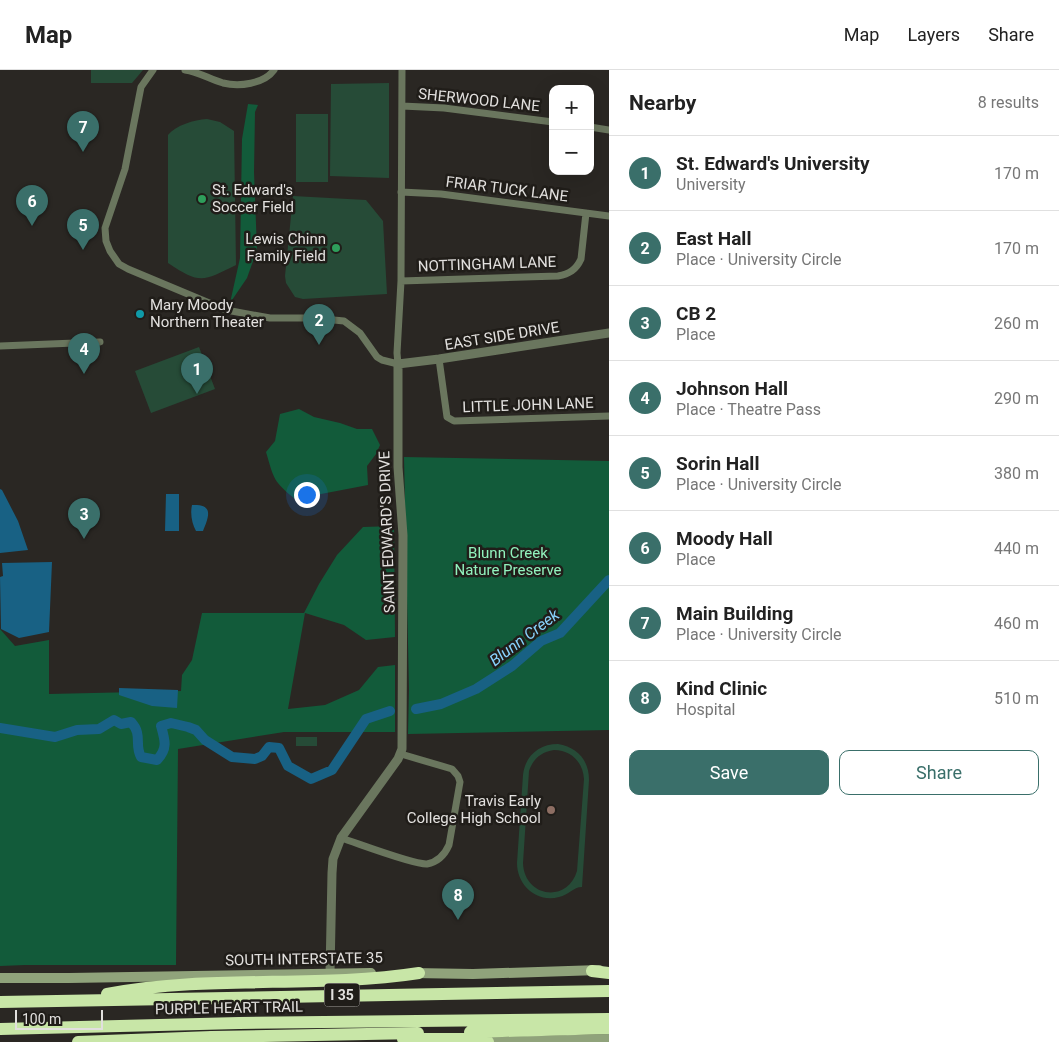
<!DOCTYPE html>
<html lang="en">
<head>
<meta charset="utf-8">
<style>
  :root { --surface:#fff; --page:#f6f6f6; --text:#222; --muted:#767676; --line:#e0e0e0; --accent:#3a6f6a }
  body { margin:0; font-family:Roboto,sans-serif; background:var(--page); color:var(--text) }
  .controls { position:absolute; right:15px; top:15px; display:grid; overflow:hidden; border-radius:10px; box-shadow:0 5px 20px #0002 }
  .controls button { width:45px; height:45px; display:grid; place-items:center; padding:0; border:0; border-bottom:1px solid var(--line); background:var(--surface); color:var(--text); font:25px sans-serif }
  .scale { position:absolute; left:15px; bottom:12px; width:88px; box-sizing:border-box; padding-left:5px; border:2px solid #e2e0de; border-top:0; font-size:14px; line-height:18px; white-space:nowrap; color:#e2e0de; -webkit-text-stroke:4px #201d19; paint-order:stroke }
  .you { position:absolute; left:306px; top:424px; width:18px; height:18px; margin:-12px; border:4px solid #fff; border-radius:50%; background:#1a73e8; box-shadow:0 0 0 8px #1a73e833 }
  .badge { display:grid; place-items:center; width:32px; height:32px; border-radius:50%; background:var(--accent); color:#fff; font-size:16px; font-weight:700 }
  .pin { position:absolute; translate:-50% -41px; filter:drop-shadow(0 1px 2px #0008) }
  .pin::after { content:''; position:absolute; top:26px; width:18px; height:15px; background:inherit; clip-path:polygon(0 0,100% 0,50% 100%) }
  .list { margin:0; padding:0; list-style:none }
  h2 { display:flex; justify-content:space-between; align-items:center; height:65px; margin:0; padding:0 20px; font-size:21px }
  h2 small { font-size:16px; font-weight:400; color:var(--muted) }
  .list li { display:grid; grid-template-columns:32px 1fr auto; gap:15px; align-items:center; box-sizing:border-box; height:75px; padding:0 20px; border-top:1px solid var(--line) }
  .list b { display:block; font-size:19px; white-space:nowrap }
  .list p { margin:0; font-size:16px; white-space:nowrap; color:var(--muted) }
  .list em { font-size:16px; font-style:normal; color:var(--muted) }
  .actions { display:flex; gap:10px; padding:15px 20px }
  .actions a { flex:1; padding:11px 0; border:1px solid var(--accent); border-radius:10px; text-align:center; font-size:18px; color:var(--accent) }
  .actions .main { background:var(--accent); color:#fff }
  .map { position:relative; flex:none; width:609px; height:972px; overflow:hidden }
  header { display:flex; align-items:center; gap:30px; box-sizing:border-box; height:70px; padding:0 25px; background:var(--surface); border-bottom:1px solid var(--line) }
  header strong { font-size:24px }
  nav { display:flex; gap:28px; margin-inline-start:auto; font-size:18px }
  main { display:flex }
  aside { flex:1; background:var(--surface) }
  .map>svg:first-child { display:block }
  .green { fill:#264b37; fill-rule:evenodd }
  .forest { fill:#125b3a }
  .water { fill:#186184 }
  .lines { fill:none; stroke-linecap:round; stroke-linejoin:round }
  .river { stroke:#186184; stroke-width:10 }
  .minor { stroke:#6a765e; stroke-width:7 }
  .tertiary { stroke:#6a765e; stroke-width:9 }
  .secondary { stroke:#90a37b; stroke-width:10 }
  .motorway { stroke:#c8e6a7; stroke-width:12 }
  .motorway-bridge { stroke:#c8e6a7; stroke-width:12 }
  .leisure-dot { fill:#2e9e5b; stroke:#201d19; stroke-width:2 }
  .culture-dot { fill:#0f9aa8; stroke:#201d19; stroke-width:2 }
  .education-dot { fill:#8d6e63; stroke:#201d19; stroke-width:2 }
  .labels { text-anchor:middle; stroke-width:5; stroke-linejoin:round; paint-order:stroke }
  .shield { fill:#201d19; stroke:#a8a6a3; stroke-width:1 }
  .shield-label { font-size:14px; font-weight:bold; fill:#e2e0de }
  .street-label { font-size:15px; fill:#e2e0de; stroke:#201d19 }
  .poi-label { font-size:15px; fill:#e2e0de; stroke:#201d19; text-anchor:start }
  .park-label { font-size:15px; fill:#91f2bd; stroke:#201d19 }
  .water-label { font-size:16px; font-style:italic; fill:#88d2fc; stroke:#201d19 }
</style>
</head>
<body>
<header>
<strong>Map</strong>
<nav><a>Map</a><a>Layers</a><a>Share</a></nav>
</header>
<main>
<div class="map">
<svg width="609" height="972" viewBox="0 0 609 972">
  <rect width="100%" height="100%" fill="#2a2723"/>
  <!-- green -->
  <path class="green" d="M91 0H143L132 13H91Z
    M389 13V108L330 106 331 14Z
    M296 44H328V112H296Z
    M207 49 220 52 234 61 236 195C203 211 201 215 168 193V65C176 55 194 50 207 49Z
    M293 126 366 130 383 151 387 224 303 229 295 227 286 213 285 206Z
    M199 277 215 319 151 343 135 301Z
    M296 667H317V676H296Z
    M558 674C577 677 589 690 589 710L582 817C573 817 569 825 559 827 536 833 517 815 517 793L523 705C525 686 539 674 558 674ZM554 680C571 680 583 692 584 709L577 801C567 834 524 827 523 793L529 701C533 689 541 682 554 680Z"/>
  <!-- forest -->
  <path class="forest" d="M248 34 258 35 255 42 254 102 257 180 247 208 230 233 240 188 242 69Z
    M299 339 314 347 340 353 357 359H372L380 375 376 384 367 396 368 415 295 429C273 411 274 409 266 382L275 371 280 344Z
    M404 387 609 391V660L408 664 409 619Z
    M394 456 395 567 366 570 344 555 305 543 288 639 325 635 359 620 378 597 395 595V662H284L178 679 176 895H25L0 896V559L15 576 49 570V624L181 621 182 605 192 590 202 543H304L319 514 337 485 363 457Z"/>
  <!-- water -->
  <path class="water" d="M0 419 2 420 18 451 28 480 0 483Z
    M166 424H179V461H165Z
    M192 435C214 434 209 446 203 461H196C192 454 190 444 192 435Z
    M52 492 49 562 19 568 1 559 0 507 3 506 2 493Z
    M119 618 178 620 177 638 152 636 119 625Z"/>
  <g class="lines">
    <!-- river -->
    <path class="river" d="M416 639 441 634 476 619 512 596 541 571 560 563 609 510
      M0 658 55 667 77 660 99 659 114 650 121 654 131 652C143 665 134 674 141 687L157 690C168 679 165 670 161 656L171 653 188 657 196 660 205 670 232 687 255 689 262 686 269 677 279 678 288 696 311 709 332 700 366 649 390 641"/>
    <!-- minor -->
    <path class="minor" d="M153 0 141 17 125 99 105 158 106 171 110 181 119 194 128 199 226 240 270 248H313L344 251 360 263 377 287 382 290 398 294 397 283 401 211 402 0
      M185 0C199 2 209 9 223 13 239 17 264 14 274 0
      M402 36 444 38 553 52
      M590 57 609 60
      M401 122 441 124 609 146
      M401 211 558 206C569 204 576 200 581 189L586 143
      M0 276 100 272
      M439 289 447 347 454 351 609 346
      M341 768C357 773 414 795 427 794 438 792 445 784 449 775L460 712 458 706 452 699 401 684"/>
    <!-- tertiary -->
    <path class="tertiary" d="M330 903 332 803 333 789 341 768 398 689 402 679 403 465 398 397V294L439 289 609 263"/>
    <!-- secondary -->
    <path class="secondary" d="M413 903 473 904 599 900
      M0 908H69L371 903
      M487 972 609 969"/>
    <!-- motorway -->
    <path class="motorway" d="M592 901 609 903
      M107 924C210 904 316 919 419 903
      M0 932 609 921
      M0 959 239 953 609 949
      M470 962 609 958
      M403 969H478L488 972
      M78 972 212 967"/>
    <!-- motorway-bridge -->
    <path class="motorway-bridge" d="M212 967 418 963"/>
  </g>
  <!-- markers -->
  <g class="leisure-dot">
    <circle cx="202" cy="129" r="5"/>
    <circle cx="336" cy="178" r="5"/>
  </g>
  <circle class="culture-dot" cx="140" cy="244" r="5"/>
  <circle class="education-dot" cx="551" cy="740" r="5"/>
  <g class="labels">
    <!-- shield labels -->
    <rect class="shield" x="324.5" y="913.5" width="35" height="23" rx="4"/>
    <g class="shield-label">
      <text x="342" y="930">I 35</text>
    </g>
    <!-- street labels -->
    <g class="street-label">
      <text transform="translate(479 30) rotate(6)" y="5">SHERWOOD LANE</text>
      <text transform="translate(507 119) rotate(7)" y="5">FRIAR TUCK LANE</text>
      <text transform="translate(487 194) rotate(-2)" y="5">NOTTINGHAM LANE</text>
      <text transform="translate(502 266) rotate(-9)" y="5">EAST SIDE DRIVE</text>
      <text transform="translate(528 335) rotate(-2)" y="5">LITTLE JOHN LANE</text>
      <text transform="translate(387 462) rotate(-92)" y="5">SAINT EDWARD'S DRIVE</text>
      <text transform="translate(304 889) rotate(-1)" y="5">SOUTH INTERSTATE 35</text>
      <text transform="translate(229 938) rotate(-1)" y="5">PURPLE HEART TRAIL</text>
    </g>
    <!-- poi labels -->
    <g class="poi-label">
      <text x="212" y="125">St. Edward's<tspan x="212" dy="17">Soccer Field</tspan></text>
      <text x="326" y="174" text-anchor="end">Lewis Chinn<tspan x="326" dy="17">Family Field</tspan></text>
      <text x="150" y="240">Mary Moody<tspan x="150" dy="17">Northern Theater</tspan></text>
      <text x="541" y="736" text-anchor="end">Travis Early<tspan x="541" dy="17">College High School</tspan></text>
    </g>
    <!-- park labels -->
    <g class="park-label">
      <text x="508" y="488">Blunn Creek<tspan x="508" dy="17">Nature Preserve</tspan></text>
    </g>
    <!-- water labels -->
    <g class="water-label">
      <text transform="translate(524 567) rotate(-37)" y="6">Blunn Creek</text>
    </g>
  </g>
</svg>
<div class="controls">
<button>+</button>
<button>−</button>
</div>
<div class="scale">100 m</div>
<div class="you"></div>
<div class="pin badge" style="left:197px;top:324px">1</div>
<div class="pin badge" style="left:319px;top:275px">2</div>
<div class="pin badge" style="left:84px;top:469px">3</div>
<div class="pin badge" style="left:84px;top:304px">4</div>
<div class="pin badge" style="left:83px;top:180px">5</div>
<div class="pin badge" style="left:32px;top:156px">6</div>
<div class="pin badge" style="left:83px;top:82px">7</div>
<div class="pin badge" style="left:458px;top:850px">8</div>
</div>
<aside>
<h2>Nearby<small>8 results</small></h2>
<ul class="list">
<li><span class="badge">1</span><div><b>St. Edward's University</b><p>University</p></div><em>170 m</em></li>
<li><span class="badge">2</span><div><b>East Hall</b><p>Place · University Circle</p></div><em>170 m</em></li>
<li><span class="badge">3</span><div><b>CB 2</b><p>Place</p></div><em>260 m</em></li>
<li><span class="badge">4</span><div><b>Johnson Hall</b><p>Place · Theatre Pass</p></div><em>290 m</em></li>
<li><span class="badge">5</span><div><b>Sorin Hall</b><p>Place · University Circle</p></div><em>380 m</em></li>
<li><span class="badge">6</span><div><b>Moody Hall</b><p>Place</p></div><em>440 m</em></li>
<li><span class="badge">7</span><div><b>Main Building</b><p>Place · University Circle</p></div><em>460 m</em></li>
<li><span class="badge">8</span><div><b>Kind Clinic</b><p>Hospital</p></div><em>510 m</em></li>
</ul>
<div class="actions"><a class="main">Save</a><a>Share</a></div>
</aside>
</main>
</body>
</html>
